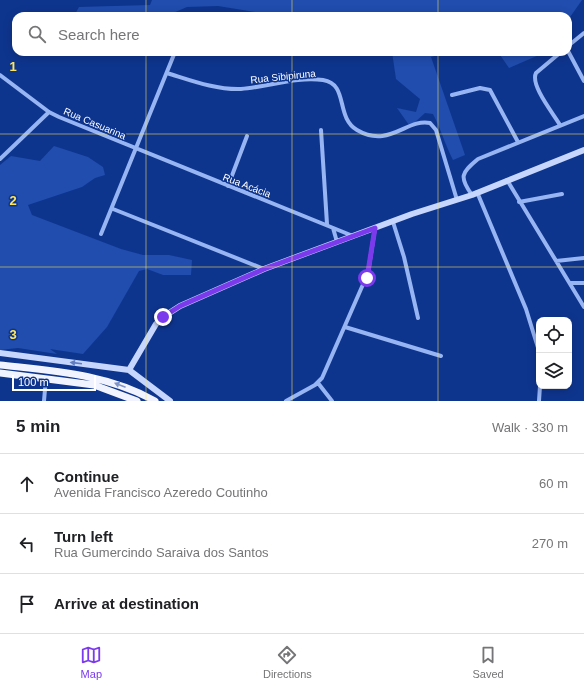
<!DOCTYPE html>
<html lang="en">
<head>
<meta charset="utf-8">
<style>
  :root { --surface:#fff; --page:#f6f6f6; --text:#202124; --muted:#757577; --line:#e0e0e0; --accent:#7c3aed }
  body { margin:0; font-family:Arial,sans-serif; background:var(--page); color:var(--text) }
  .controls { position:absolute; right:12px; bottom:12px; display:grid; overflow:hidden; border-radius:8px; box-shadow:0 2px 10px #0003 }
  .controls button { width:36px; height:36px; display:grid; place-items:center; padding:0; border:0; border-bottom:1px solid var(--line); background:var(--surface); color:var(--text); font:20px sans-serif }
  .scale { position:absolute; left:12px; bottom:10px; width:84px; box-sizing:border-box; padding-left:4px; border:2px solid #fff; border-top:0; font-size:11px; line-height:14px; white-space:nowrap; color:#fff; -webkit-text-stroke:3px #0e358e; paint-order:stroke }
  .stop { position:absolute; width:12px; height:12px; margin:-9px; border:3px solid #7c3aed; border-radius:50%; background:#fff }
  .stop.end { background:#7c3aed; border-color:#fff; box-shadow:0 1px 4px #0008 }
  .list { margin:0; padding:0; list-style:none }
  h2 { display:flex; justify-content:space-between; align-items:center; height:52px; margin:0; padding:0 16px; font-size:17px }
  h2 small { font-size:13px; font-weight:400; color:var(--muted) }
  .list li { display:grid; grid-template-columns:26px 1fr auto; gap:12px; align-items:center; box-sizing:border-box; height:60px; padding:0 16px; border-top:1px solid var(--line) }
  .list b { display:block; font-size:15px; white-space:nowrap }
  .list p { margin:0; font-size:13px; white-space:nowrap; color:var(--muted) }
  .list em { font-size:13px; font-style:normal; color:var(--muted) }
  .icon { flex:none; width:22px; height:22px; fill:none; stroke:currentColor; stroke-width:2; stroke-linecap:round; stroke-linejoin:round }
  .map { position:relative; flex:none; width:584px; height:401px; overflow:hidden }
  .search { position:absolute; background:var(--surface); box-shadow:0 2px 10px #0003; left:12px; right:12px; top:12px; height:44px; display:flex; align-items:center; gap:10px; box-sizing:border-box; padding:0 14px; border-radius:12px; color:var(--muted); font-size:15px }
  .sheet { height:232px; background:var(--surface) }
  nav { display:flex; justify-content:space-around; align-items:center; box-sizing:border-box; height:56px; border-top:1px solid var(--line); background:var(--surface); font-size:11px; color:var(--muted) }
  nav a { display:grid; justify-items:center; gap:2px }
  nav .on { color:var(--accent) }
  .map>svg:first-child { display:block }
  .green { fill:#204dae }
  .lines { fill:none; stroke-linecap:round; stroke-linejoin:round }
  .minor { stroke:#97b4f3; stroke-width:4 }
  .secondary { stroke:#c6d6fd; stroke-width:6 }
  .trunk { stroke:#f1f4ff; stroke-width:7 }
  .oneway { fill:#617dc0 }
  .oneway2 { fill:#8094c6 }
  .route { stroke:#7c3aed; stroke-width:5 }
  .grid { fill:none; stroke:#ffe659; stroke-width:1; stroke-opacity:0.55 }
  .labels { text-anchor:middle; stroke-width:3; stroke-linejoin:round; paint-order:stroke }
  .street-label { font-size:10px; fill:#fff; stroke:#0e358e }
  .grid-label { font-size:13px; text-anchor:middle; font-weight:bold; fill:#ffe659; stroke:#0e358e; stroke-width:3; stroke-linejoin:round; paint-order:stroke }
</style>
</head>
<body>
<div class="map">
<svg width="584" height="401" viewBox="0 0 584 401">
  <rect width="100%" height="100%" fill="#0e358e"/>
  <!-- green -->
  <path class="green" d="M152 0H582L568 20V16H256L255 12 218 6 187 7 166 16H74L79 7 150 5Z
    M392 52H449L431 57 465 155 453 160C445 145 441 129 433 114L425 113 414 123 409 125 397 108 416 112 420 99 396 79Z
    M498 52H546L509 68Z
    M54 146 88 157 103 167 105 175 95 178 82 187 28 205 32 215 121 249 143 255H169L192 260 191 275H163L147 269 139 271 107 327 83 354 50 349 57 354 18 348 0 350V165L11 156 40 161Z"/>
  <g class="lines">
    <!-- minor -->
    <path class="minor" d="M195 16 203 14 216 16
      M568 46 584 33
      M568 51 584 81
      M167 73C190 80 216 90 241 89 268 87 297 76 323 80 349 84 335 117 357 130 389 149 407 118 430 123L436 130 457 200
      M0 75 49 112 59 117 353 236
      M452 95 480 88 490 90 518 142
      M560 125C553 113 530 85 536 73L561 52
      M321 130 327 224
      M0 159 49 112
      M507 180 584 307
      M228 186 247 136
      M477 192 526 309 539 351
      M472 195C459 177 461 173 478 159L584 116
      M519 202 562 194
      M113 209 264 269
      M393 222 404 257 418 318
      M333 228 337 242
      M101 234 175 52
      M556 261 584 258
      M570 283H584
      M345 327 441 356
      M318 383 332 401
      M44 401 46 378
      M286 401 315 385 322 378 368 273 375 228
      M539 401 540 386"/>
    <!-- secondary -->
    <path class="secondary" d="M0 353 129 370 170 401
      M129 370 156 324 163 317 180 306 264 269 412 214 472 195 584 150"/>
    <!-- trunk -->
    <path class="trunk" d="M0 365C54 371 107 374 155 401
      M0 373 94 385 137 401"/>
  </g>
  <!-- one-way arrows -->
  <defs><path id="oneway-solid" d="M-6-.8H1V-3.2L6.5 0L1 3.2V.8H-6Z"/></defs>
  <use class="oneway" href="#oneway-solid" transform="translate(76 363) rotate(-173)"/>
  <use class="oneway2" href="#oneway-solid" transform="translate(120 385) rotate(-159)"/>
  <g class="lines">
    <!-- route -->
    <path class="route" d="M163 317 180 306 264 269 375 228 367 278"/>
  </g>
  <!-- grid -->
  <path class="grid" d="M146 0V16M292 0V16M438 0V16M146 52V401M292 52V401M438 52V401M0 134H584M0 267H584"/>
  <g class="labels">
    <!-- street labels -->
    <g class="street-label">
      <text transform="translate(283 76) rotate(-6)" y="4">Rua Sibipiruna</text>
      <text transform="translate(95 123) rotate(23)" y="4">Rua Casuarina</text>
      <text transform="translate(247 185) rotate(21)" y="4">Rua Acácia</text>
    </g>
  </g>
  <g class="grid-label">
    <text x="13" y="71">1</text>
    <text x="13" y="205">2</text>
    <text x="13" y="339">3</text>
  </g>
</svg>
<div class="controls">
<button><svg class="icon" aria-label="locate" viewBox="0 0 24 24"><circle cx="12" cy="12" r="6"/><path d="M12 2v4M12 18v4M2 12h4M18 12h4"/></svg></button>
<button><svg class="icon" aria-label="layers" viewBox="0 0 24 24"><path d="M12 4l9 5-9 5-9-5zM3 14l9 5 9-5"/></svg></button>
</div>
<div class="scale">100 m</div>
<div class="stop" style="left:367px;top:278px"></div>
<div class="stop end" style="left:163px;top:317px"></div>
<div class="search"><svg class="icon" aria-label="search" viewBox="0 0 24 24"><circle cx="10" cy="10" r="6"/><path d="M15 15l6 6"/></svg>Search here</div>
</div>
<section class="sheet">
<h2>5 min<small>Walk · 330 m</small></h2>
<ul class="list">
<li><svg class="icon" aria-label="ahead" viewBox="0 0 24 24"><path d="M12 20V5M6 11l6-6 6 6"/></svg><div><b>Continue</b><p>Avenida Francisco Azeredo Coutinho</p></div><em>60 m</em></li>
<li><svg class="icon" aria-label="left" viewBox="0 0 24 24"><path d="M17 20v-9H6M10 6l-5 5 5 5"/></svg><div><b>Turn left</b><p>Rua Gumercindo Saraiva dos Santos</p></div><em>270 m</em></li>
<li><svg class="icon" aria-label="arrive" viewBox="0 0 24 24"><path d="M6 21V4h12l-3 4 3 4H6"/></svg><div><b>Arrive at destination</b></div></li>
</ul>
</section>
<nav>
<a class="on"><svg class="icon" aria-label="map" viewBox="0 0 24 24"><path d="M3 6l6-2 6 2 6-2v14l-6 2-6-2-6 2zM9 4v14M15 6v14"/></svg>Map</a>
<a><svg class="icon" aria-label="directions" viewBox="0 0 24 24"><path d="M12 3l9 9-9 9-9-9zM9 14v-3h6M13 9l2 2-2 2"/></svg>Directions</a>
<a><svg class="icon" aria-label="saved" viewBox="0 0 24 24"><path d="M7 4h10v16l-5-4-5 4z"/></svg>Saved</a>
</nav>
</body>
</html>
